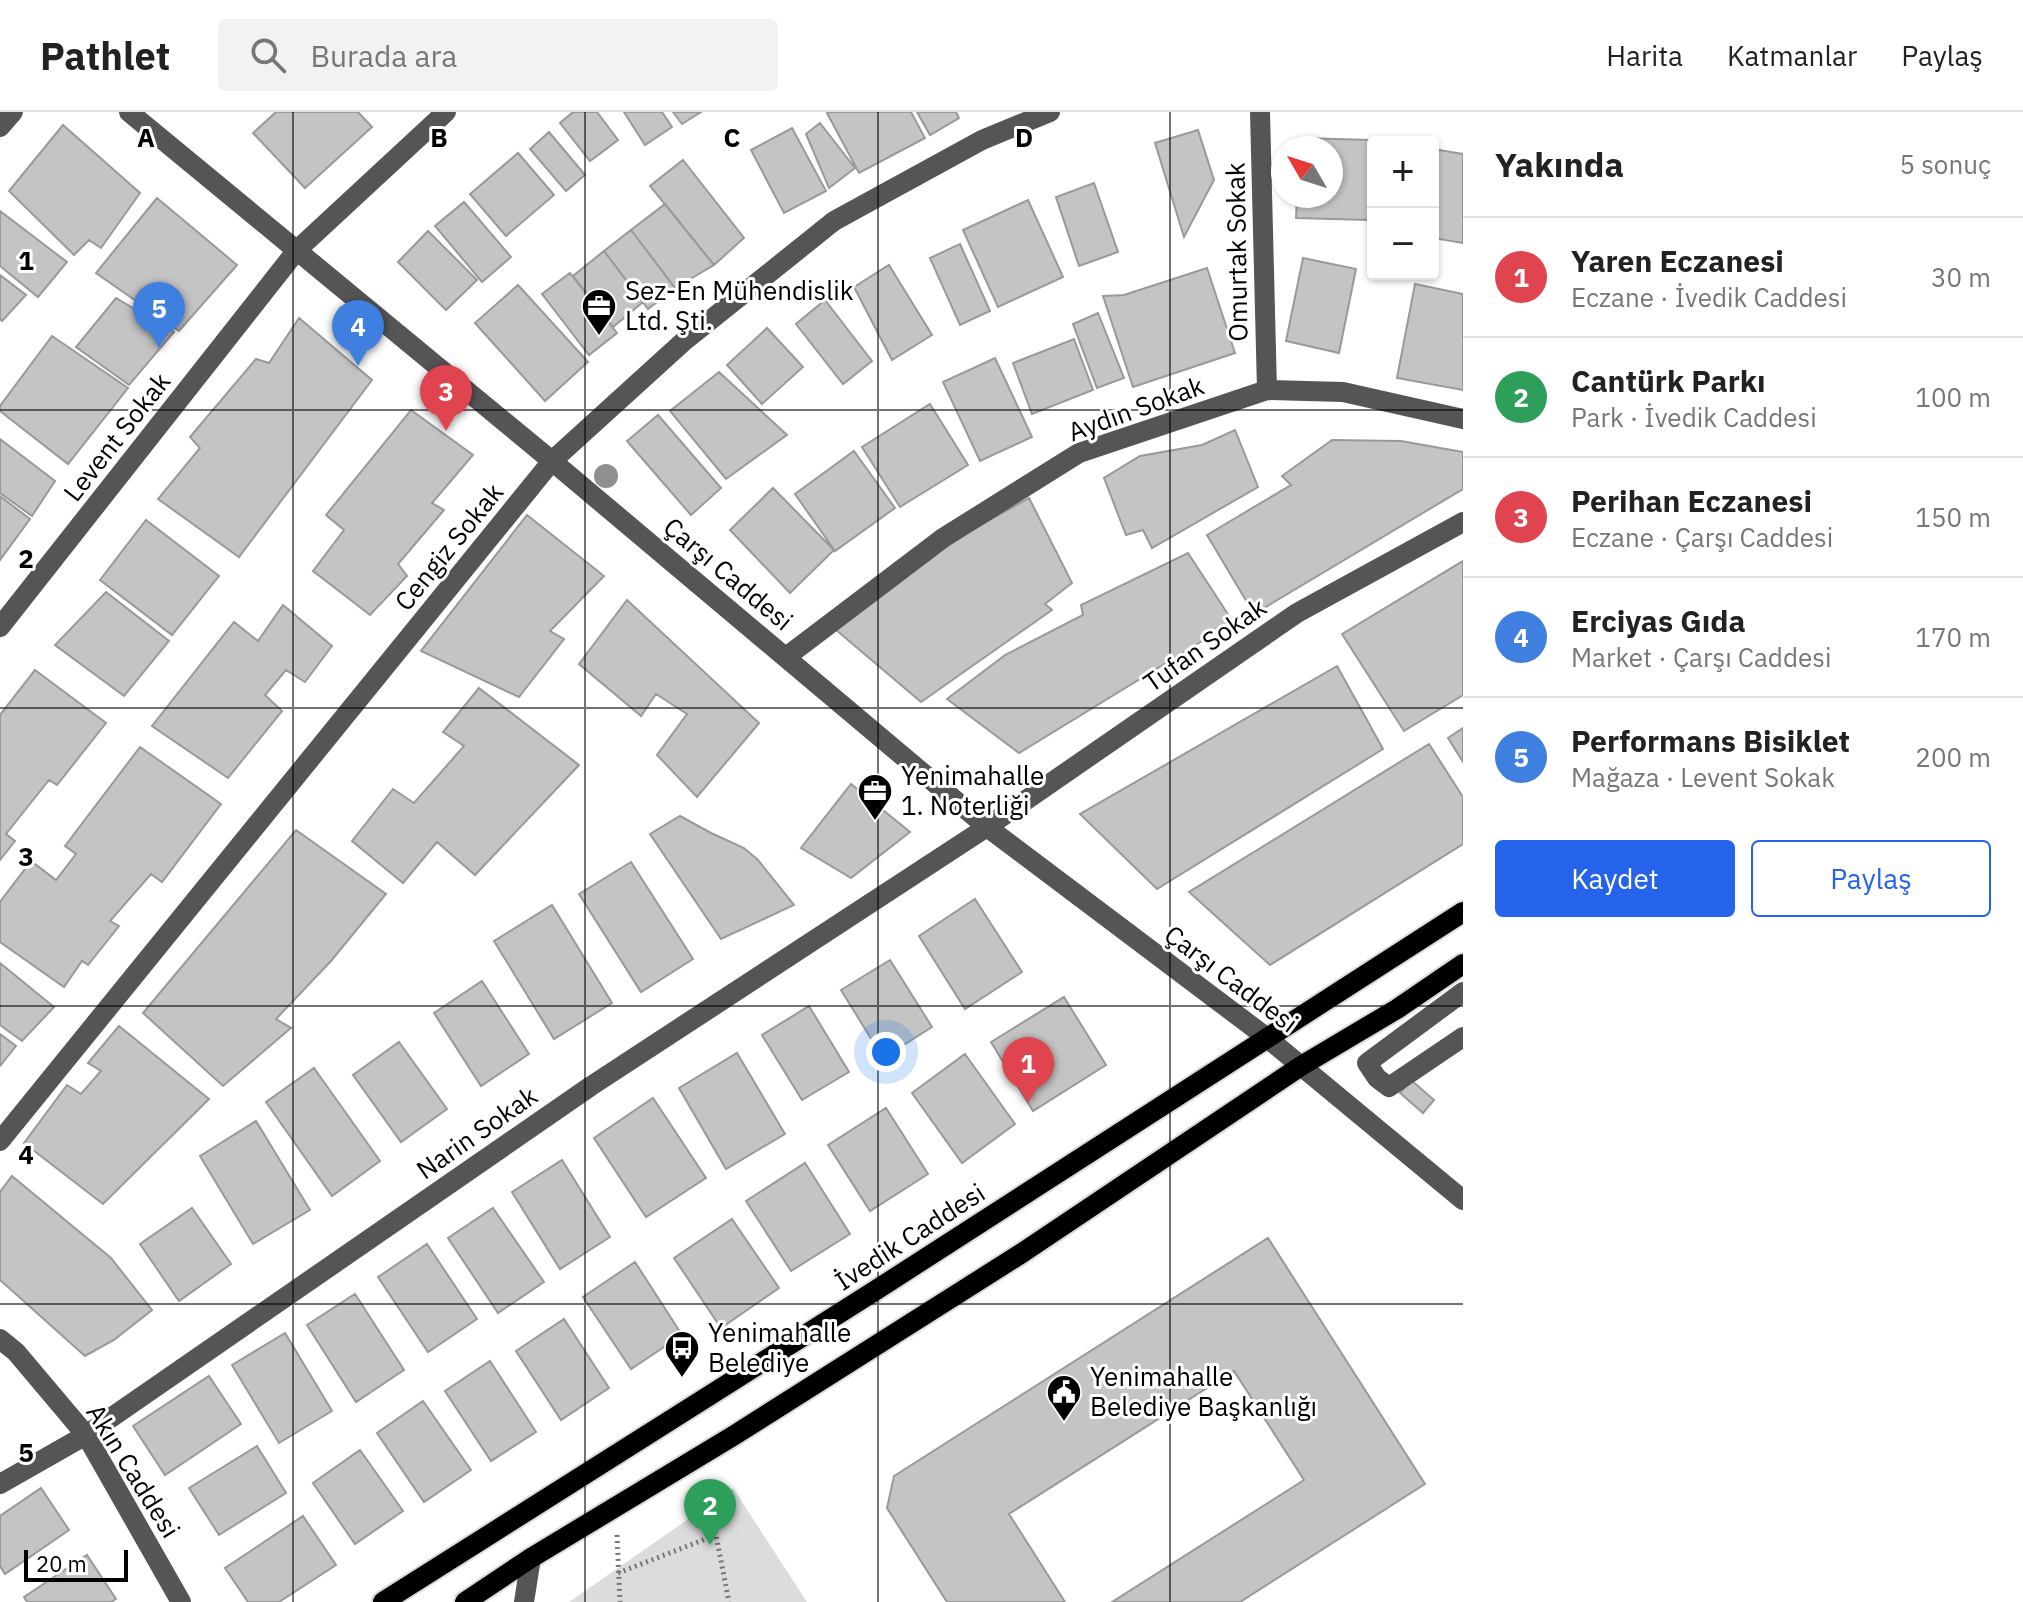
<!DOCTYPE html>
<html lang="tr">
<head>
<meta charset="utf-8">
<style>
  :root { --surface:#fff; --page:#f2f2f2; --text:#222; --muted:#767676; --line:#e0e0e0; --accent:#2563eb }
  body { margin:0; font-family:"IBM Plex Sans",sans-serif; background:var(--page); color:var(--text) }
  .controls { position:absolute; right:24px; top:24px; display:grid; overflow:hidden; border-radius:8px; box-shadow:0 2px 6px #0004 }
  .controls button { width:72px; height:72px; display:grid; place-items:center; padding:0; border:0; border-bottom:2px solid var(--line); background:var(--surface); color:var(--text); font:40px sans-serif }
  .compass { position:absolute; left:1271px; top:24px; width:72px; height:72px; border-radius:50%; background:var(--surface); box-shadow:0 2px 6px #0004; rotate:309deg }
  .scale { position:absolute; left:24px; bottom:20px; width:104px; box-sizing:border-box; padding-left:8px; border:4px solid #000; border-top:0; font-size:22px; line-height:28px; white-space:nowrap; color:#000; -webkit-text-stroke:6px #fff; paint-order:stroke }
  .you { position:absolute; left:886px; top:940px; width:28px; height:28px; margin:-20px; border:6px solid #fff; border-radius:50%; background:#1a73e8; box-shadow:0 0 0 12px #1a73e833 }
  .badge { display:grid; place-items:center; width:52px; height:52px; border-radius:50%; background:var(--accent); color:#fff; font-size:26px; font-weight:700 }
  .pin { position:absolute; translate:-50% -66px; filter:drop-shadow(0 2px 4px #0008) }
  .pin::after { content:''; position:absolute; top:42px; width:28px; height:24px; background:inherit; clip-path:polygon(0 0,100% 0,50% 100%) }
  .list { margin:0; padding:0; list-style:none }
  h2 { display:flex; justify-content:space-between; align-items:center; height:104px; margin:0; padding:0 32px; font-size:34px }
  h2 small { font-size:26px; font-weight:400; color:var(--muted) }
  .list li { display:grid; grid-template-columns:52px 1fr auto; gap:24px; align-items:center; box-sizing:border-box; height:120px; padding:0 32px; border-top:2px solid var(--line) }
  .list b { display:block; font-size:30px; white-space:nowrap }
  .list p { margin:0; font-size:26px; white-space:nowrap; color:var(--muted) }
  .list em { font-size:26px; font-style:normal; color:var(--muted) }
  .actions { display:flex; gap:16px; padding:24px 32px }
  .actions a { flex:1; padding:18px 0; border:2px solid var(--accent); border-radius:8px; text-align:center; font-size:28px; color:var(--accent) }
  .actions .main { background:var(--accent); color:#fff }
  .icon { flex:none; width:44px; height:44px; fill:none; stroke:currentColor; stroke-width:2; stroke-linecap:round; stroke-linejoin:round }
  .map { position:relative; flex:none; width:1463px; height:1490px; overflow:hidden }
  header { display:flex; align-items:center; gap:48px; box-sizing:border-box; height:112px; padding:0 40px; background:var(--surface); border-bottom:2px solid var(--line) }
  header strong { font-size:38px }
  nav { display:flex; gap:44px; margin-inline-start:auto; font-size:28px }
  .search { width:560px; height:72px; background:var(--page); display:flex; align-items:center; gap:20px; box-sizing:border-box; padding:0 28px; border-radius:8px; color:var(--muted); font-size:30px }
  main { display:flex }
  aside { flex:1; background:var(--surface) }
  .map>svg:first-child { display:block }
  .green { fill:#dcdcdc }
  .building { fill:#c4c4c4; stroke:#999; stroke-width:2 }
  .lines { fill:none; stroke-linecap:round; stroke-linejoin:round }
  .major-casing { stroke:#dbdbdb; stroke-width:24 }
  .path { stroke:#777; stroke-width:5; stroke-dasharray:2 4; stroke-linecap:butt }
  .minor { stroke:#555; stroke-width:20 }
  .major { stroke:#000; stroke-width:20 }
  .tree { fill:#8f8f8f }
  .grid { fill:none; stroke:#000; stroke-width:2; stroke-opacity:0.55 }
  .labels { text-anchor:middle; stroke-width:6; stroke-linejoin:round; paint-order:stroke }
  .street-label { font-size:26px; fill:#000; stroke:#fff }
  .poi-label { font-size:26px; fill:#000; stroke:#fff; text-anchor:start }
  .grid-label { font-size:26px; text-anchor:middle; font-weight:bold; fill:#000; stroke:#fff; stroke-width:6; stroke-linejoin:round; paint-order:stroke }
</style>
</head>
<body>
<header>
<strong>Pathlet</strong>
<div class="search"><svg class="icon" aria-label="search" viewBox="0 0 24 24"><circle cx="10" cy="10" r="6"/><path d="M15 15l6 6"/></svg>Burada ara</div>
<nav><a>Harita</a><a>Katmanlar</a><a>Paylaş</a></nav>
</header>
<main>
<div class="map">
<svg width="1463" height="1490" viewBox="0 0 1463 1490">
  <rect width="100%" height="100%" fill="#fff"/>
  <!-- green -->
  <path class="green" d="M733 1376 807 1490H569Z"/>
  <!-- building -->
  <path class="building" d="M276 0H358L372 15 305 76 253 21Z
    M573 0H597L618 28 590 49 560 11Z
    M624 0H662L672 15 645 33Z
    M673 0H701L682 12Z
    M830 0H911L925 26 859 61 827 1Z
    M917 0H956L959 6 930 23Z
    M820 11 855 56 829 76 806 22Z
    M63 13 140 81 101 136 89 128 74 143 9 79Z
    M792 16 826 79 784 101 751 38Z
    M1198 18 1214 68 1184 125 1155 31Z
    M549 20 585 63 566 79 530 37Z
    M1299 26 1371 28 1369 108 1296 106 1297 84H1331V36H1298Z
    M1433 37 1463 42V131L1433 126Z
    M518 41 554 83 506 124 470 82Z
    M683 48 744 126 714 153 650 74Z
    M1094 71 1118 140 1079 154 1056 85Z
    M157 86 237 153 179 219 96 161Z
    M1028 88 1063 165 998 195 963 118Z
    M464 90 511 145 482 170 435 114Z
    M665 92 714 153 675 176 631 118Z
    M0 99 67 150 38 185 0 154Z
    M631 118 675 176 648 197 604 139Z
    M428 119 477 168 446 198 398 150Z
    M960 132 990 199 960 213 930 146Z
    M604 139 643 190 613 215 573 164Z
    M1303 146 1356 157 1339 241 1286 229Z
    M889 153 932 223 892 248 854 175Z
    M1207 156 1235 241 1133 275 1103 184 1124 183Z
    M570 161 617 221 589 243 542 182Z
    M0 163 26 183 2 209 0 207Z
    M1415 172 1463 182V278L1397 266Z
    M518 173 588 250 545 289 475 211Z
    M116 186 174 220 129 273 76 235Z
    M825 188 872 249 843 272 796 212Z
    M1098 201 1124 266 1097 276 1073 212Z
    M299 206 372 268 239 445 158 387 200 336 190 325 256 247 269 251Z
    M767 216 803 255 762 292 727 253Z
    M52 224 128 276 68 352 0 299V294Z
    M1074 227 1093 278 1032 302 1013 251Z
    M995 246 1032 325 980 349 943 270Z
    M719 260 787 323 726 367 670 299Z
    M930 292 968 353 900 395 862 335Z
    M411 298 473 343 432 391 444 398 398 452 407 464 370 503 313 459 344 418 326 403Z
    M658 303 721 376 691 403 627 329Z
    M1235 318 1258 375 1152 436 1143 418 1126 423 1104 366 1140 344 1202 333Z
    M0 327 55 369 32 404 0 381Z
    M1332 328 1401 329 1463 340V377L1254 502 1207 423 1291 373 1282 364Z
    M854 339 895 396 835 439 795 382Z
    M773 376 834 438 790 481 730 418Z
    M0 384 30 407 0 448Z
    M1029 386 1072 471 1045 492 1052 498 921 590 835 517 947 432Z
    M527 403 604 464 550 519 564 527 519 585 421 539Z
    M146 408 219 464 172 523 100 468Z
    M1188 441 1233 510 1019 641 947 587 1005 543 1083 503 1081 493Z
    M1463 449V583L1404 619 1342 522Z
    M106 480 169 529 124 584 55 533Z
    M627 488 759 611 697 685 657 643 687 602 656 582 641 604 579 552Z
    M283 493 332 534 305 570 286 558 265 583 282 599 228 666 152 614 234 510 258 529Z
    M1337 554 1383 637 1157 777 1080 702Z
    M35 558 106 611 57 673 49 668 6 722 15 729 0 748V603Z
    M479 576 579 653 475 763 437 730 403 771 352 729 393 677 414 691 464 634 443 620Z
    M1463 616V650L1448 626Z
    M1429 632 1463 685V732L1270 853 1189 780Z
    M140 635 221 692 162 770 151 762 110 809 119 814 88 853 82 849 64 875 0 830V790L31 749 56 768 76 742 65 734Z
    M851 672 910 720 851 766 801 736Z
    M680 704 711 721 744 736 758 748 794 793 721 827 650 722Z
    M296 718 386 782 331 849 276 907 291 916 223 974 143 901Z
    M631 750 693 847 641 880 579 782Z
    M975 787 1022 860 965 897 919 824Z
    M552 793 612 891 554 927 494 829Z
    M890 848 932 915 883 946 841 878Z
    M0 851 54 895 22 929 0 913Z
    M482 869 529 942 481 974 434 901Z
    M1064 885 1106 953 1033 999 991 930Z
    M809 894 849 960 802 988 762 923Z
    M119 914 209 987 103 1092 24 1031 67 973 81 982 101 959 88 951Z
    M0 922 16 934 0 954Z
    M399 930 447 997 401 1030 353 963Z
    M737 941 785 1022 726 1057 679 976Z
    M965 942 1015 1012 962 1051 912 981Z
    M314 956 380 1049 332 1084 266 990Z
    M1411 968 1434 988 1423 1001 1400 981Z
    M653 986 706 1066 646 1105 594 1026Z
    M886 996 928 1062 870 1099 828 1033Z
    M256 1009 310 1098 253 1132 200 1044Z
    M562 1048 610 1125 560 1157 512 1080Z
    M805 1051 850 1122 791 1159 746 1089Z
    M12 1064 111 1146 152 1198 114 1228 85 1244 0 1168V1080Z
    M192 1096 231 1152 179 1189 140 1132Z
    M493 1096 544 1170 498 1201 448 1126Z
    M732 1107 779 1176 721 1216 674 1146Z
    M1268 1126 1425 1372 1240 1490H1112L1304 1368 1234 1259 1009 1402 1065 1490H947L887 1396 894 1364Z
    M427 1132 477 1207 428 1240 378 1165Z
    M635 1150 682 1223 631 1257 583 1185Z
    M355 1182 404 1258 356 1290 307 1213Z
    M564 1207 609 1276 561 1308 516 1239Z
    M285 1221 332 1299 279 1331 232 1253Z
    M490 1249 536 1320 491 1349 445 1279Z
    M209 1264 241 1312 165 1363 133 1314Z
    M423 1289 471 1358 424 1390 377 1321Z
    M257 1334 286 1381 219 1423 189 1376Z
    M360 1338 403 1399 355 1432 313 1371Z
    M41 1376 69 1418 5 1462 0 1454V1404Z
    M303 1404 336 1453 279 1490H248L225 1456Z
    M87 1443 116 1487 111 1490H27L24 1485Z"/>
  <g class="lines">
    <!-- major casing -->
    <g class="major-casing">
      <path id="major" d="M383 1490 873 1180 1463 800
        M465 1490 531 1446 733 1324 1022 1141 1301 954 1397 897 1463 852"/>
    </g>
    <!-- path -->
    <path class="path" d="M706 1372 729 1490
      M617 1423 620 1490
      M618 1461 716 1423"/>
    <!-- minor -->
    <path class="minor" d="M129 0 552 349 987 715 1266 925 1463 1088
      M1260 0 1267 278
      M0 15 13 0
      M0 515 297 138 446 0
      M786 545 943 426 1079 341 1267 278 1343 280 1463 307
      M1463 880 1367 951 1377 966 1389 975 1463 925
      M0 1029 552 349 683 230 834 109 982 28 1050 0
      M0 1227 16 1240 86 1323 181 1490
      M0 1372 86 1323 591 974 987 715 1297 501 1463 410
      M524 1490 531 1446"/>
    <!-- major -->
    <use href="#major" class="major"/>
  </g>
  <!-- trees -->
  <circle class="tree" cx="606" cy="364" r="12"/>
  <!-- grid -->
  <path class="grid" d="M293 0V1490M585 0V1490M878 0V1490M1170 0V1490M0 298H1463M0 596H1463M0 894H1463M0 1192H1463"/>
  <!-- icons -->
  <defs>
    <g id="office-pin" transform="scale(1.8)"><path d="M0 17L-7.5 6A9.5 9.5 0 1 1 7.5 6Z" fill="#000" stroke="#fff"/><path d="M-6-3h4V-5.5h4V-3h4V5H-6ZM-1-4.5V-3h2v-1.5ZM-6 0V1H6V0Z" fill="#fff"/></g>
    <g id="bus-pin" transform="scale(1.8)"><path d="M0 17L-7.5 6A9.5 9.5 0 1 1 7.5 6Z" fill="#000" stroke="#fff"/><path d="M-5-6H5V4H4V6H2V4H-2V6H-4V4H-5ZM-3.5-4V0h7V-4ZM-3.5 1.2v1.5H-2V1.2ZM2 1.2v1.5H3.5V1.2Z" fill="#fff"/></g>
    <g id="civic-pin" transform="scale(1.8)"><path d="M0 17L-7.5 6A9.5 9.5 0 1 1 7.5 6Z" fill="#000" stroke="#fff"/><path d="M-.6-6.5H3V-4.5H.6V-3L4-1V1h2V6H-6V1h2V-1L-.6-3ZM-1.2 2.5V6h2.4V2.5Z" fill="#fff"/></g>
  </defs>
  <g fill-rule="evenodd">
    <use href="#office-pin" x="599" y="194"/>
    <use href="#office-pin" x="875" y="679"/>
    <use href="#bus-pin" x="682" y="1236"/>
    <use href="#civic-pin" x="1064" y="1280"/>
  </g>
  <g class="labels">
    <!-- street labels -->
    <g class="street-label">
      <text transform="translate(1237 140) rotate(-91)" y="9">Omurtak Sokak</text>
      <text transform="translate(1136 297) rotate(-20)" y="9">Aydın Sokak</text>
      <text transform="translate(117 325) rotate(-52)" y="9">Levent Sokak</text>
      <text transform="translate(449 435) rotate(-51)" y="9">Cengiz Sokak</text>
      <text transform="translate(728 462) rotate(40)" y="9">Çarşı Caddesi</text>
      <text transform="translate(1205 533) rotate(-35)" y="9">Tufan Sokak</text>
      <text transform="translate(1231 867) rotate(37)" y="9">Çarşı Caddesi</text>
      <text transform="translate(477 1021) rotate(-35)" y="9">Narin Sokak</text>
      <text transform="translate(910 1125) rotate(-33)" y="9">İvedik Caddesi</text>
      <text transform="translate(133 1359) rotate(58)" y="9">Akın Caddesi</text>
    </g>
    <!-- poi labels -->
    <g class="poi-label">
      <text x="625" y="188">Sez-En Mühendislik<tspan x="625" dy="30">Ltd. Şti.</tspan></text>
      <text x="901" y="673">Yenimahalle<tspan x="901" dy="30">1. Noterliği</tspan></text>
      <text x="708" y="1230">Yenimahalle<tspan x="708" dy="30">Belediye</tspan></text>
      <text x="1090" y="1274">Yenimahalle<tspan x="1090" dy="30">Belediye Başkanlığı</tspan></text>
    </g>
  </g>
  <g class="grid-label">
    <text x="146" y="35">A</text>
    <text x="439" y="35">B</text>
    <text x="732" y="35">C</text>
    <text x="1024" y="35">D</text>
    <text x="26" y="158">1</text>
    <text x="26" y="456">2</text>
    <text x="26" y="754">3</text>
    <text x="26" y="1052">4</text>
    <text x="26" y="1350">5</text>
  </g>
</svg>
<div class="controls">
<button>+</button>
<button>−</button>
</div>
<svg class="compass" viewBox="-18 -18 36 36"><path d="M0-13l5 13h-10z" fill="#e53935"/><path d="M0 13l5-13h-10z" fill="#767676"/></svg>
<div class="scale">20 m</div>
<div class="you"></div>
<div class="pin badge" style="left:1028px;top:991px;background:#e0444e">1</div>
<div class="pin badge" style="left:710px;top:1433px;background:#2e9e5b">2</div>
<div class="pin badge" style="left:446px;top:319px;background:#e0444e">3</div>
<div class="pin badge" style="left:358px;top:254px;background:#3f7fe0">4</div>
<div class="pin badge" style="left:159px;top:236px;background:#3f7fe0">5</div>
</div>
<aside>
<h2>Yakında<small>5 sonuç</small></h2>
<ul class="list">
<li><span class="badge" style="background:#e0444e">1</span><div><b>Yaren Eczanesi</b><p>Eczane · İvedik Caddesi</p></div><em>30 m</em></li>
<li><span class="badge" style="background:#2e9e5b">2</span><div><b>Cantürk Parkı</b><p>Park · İvedik Caddesi</p></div><em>100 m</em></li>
<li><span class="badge" style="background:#e0444e">3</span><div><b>Perihan Eczanesi</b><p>Eczane · Çarşı Caddesi</p></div><em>150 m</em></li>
<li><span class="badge" style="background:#3f7fe0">4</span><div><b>Erciyas Gıda</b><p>Market · Çarşı Caddesi</p></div><em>170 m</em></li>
<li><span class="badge" style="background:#3f7fe0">5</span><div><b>Performans Bisiklet</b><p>Mağaza · Levent Sokak</p></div><em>200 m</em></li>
</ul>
<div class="actions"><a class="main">Kaydet</a><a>Paylaş</a></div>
</aside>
</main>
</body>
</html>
